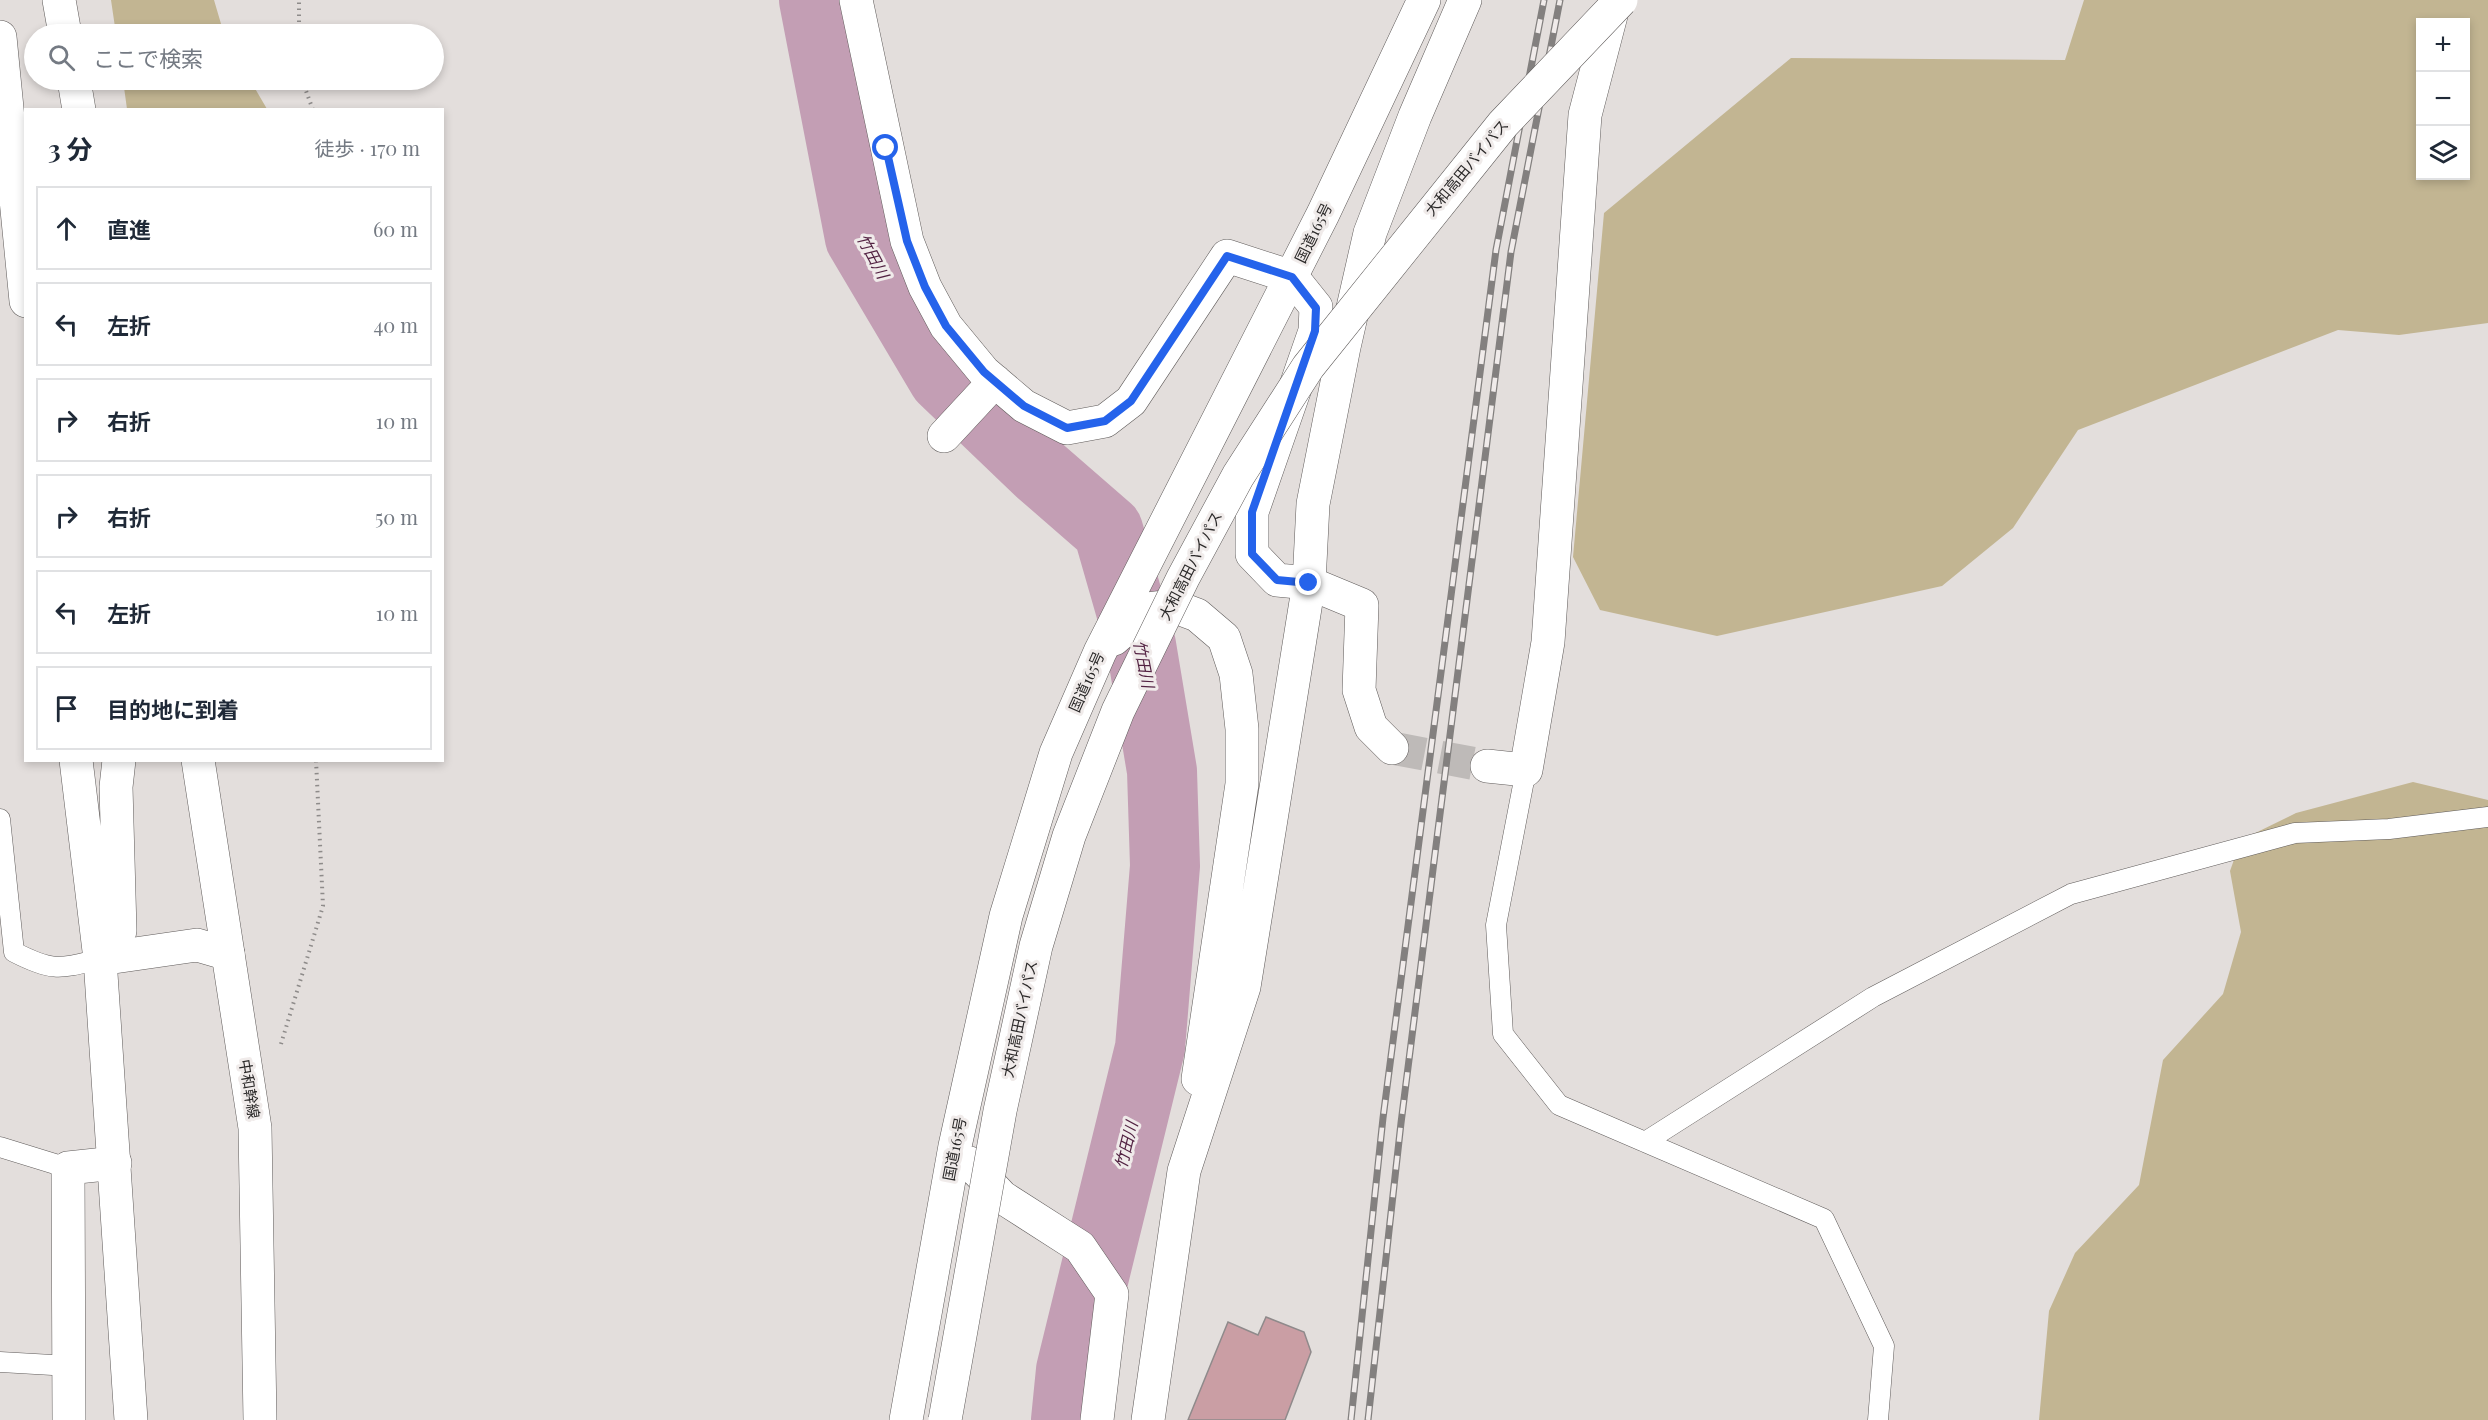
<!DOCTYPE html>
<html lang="ja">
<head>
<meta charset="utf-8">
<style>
  :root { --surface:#fff; --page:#f6f6f7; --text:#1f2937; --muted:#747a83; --line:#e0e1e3 }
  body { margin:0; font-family:"Playfair Display","Noto Sans JP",serif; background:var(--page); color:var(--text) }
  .controls { position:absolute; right:18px; top:18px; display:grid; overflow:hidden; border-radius:0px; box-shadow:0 3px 9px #0003 }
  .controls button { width:54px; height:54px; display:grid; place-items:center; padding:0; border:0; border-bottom:2px solid var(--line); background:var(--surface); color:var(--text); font:30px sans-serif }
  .stop { position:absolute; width:18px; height:18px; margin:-14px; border:4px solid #2563eb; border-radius:50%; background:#fff }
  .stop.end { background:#2563eb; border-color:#fff; box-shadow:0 2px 6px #0008 }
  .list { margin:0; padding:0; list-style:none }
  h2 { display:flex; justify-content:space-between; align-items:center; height:78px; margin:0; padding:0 24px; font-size:26px }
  h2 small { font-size:20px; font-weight:400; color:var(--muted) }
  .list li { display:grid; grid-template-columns:39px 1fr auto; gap:18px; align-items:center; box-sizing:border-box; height:84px; margin:0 12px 12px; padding:0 12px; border:2px solid var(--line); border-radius:0px }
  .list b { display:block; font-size:22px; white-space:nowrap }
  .list em { font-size:20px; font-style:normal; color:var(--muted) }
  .icon { flex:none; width:33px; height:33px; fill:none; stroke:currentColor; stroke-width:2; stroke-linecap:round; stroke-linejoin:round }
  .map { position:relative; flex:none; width:2488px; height:1420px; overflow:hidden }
  .search { position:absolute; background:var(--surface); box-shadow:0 3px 9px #0003; left:24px; top:24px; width:420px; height:66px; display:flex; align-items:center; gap:15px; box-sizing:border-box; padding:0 21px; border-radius:33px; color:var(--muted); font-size:22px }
  .panel { position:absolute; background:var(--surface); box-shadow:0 3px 9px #0003; left:24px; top:108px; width:420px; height:654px; border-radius:0px }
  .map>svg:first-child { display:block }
  .green { fill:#c2b592; fill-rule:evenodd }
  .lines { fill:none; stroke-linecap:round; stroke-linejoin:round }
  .river { stroke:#c39eb4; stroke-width:70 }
  .building { fill:#ca9ea4; stroke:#8f8a8b; stroke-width:1.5 }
  .minor-tunnel { stroke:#bebab8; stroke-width:33; stroke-dasharray:33 16; stroke-linecap:butt }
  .service-casing { stroke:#5f5b5a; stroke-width:21 }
  .minor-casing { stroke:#5f5b5a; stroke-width:34 }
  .secondary-casing { stroke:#5f5b5a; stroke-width:34 }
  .trunk-casing { stroke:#5f5b5a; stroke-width:34 }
  .path { stroke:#8e8b8a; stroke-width:4; stroke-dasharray:1.5 4.5; stroke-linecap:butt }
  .service { stroke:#fff; stroke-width:20 }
  .minor { stroke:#fff; stroke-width:33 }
  .secondary { stroke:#fff; stroke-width:33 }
  .trunk { stroke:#fff; stroke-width:33 }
  .rail-casing { stroke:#83807f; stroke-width:7 }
  .rail { stroke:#f0ebea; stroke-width:4.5; stroke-dasharray:14; stroke-linecap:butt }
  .trunk-bridge-casing { stroke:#5f5b5a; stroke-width:34; stroke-linecap:butt }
  .trunk-bridge { stroke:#fff; stroke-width:33 }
  .route { stroke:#2563eb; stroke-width:8 }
  .labels { text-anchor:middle; stroke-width:6; stroke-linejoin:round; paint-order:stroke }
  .street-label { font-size:15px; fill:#2b2929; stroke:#f0ebea }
  .water-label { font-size:16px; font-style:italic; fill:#532343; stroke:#f0ebea }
</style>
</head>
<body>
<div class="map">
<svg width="2488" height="1420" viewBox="0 0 2488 1420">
  <rect width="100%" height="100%" fill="#e3dedc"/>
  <!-- green -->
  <path class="green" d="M111 0H214L224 34H116Z
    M2084 0H2488V323L2399 335 2338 330 2078 430 2013 528 1942 586 1717 636 1600 610 1573 557 1604 213 1791 58 2065 60ZM2466 22V176H2420V22Z
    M123 80H250L267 109H127Z
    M2413 782 2488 800V1420H2039L2049 1311 2075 1253 2139 1185 2163 1060 2223 994 2241 932 2230 871 2241 840 2296 813Z"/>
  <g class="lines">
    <!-- river -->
    <path class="river" d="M814 0 860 238 943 378 1039 470 1108 530 1141 645 1162 771 1165 866 1150 1048 1071 1370 1066 1420"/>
  </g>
  <!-- building -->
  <path class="building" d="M1266 1317 1304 1332 1311 1352 1285 1420H1188L1228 1322 1258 1335Z"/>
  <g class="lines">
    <!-- minor-tunnel -->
    <path class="minor-tunnel" d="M1392 748 1487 766"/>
    <!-- service casing -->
    <g class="service-casing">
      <path id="service" d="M1526 770 1496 925 1503 1034 1559 1105 1824 1219 1884 1346 1878 1420
        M0 819 14 952C53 972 59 969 100 959
        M1645 1142 1873 997 2071 894 2295 833 2389 829 2488 817
        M0 1147 68 1168
        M0 1362 70 1366"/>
    </g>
    <!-- minor casing -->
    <g class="minor-casing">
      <path id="minor" d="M856 0 907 241 925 287 946 326 984 372 1024 406 1067 428 1105 421 1131 401 1227 256 1292 277 1316 307 1315 331 1252 512V554L1277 580 1309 583 1362 605 1359 690 1371 727 1392 748
        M944 436 995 381
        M1487 766 1526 770 1548 642 1585 115 1615 0
        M100 959 197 945 228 954
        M69 1420 68 1168 115 1163"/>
    </g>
    <!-- secondary casing -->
    <g class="secondary-casing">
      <path id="secondary" d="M59 0 65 34
        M0 37 26 301
        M74 80 79 110
        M76 760 100 959 131 1420
        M198 760 255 1128 260 1420
        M100 959 120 931 116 787 119 760"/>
    </g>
    <!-- trunk casing -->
    <g class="trunk-casing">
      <path id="trunk" d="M1114 639 1148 609 1173 606 1197 615 1224 638 1236 674 1242 729V784L1198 1079
        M970 1163 1002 1197 1080 1247 1112 1294 1097 1420
        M906 1420 955 1146 1006 916 1056 753 1100 652 1323 214 1424 0
        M1148 1420 1184 1171 1244 987 1309 583 1313 504 1344 347 1370 233 1415 116 1465 0"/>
    </g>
    <!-- path -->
    <path class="path" d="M299 34V0
      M302 80 313 110
      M281 1044 323 906 316 760"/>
    <!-- service -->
    <use href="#service" class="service"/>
    <!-- minor -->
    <use href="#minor" class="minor"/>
    <!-- secondary -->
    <use href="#secondary" class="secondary"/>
    <!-- trunk -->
    <use href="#trunk" class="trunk"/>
    <!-- rail casing -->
    <g class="rail-casing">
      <path id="rail" d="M1351 1420 1383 1118 1496 250 1544 0
        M1368 1420 1401 1123 1511 252 1560 0"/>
    </g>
    <!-- rail -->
    <use href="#rail" class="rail"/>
    <!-- trunk-bridge casing -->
    <g class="trunk-bridge-casing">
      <path id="trunk-bridge" d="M945 1420 1000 1111 1036 946 1069 836 1118 711 1183 578 1238 476 1308 367 1503 124 1621 0"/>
    </g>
    <!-- trunk-bridge -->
    <use href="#trunk-bridge" class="trunk-bridge"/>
  </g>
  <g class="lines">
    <!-- route -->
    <path class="route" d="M886 148 907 241 925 287 946 326 984 372 1024 406 1067 428 1105 421 1131 401 1227 256 1292 277 1316 308 1315 331 1252 512V554L1277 580 1309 583"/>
  </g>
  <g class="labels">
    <!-- street labels -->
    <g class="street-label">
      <text transform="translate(1467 168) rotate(-50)" y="5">大和高田バイパス</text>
      <text transform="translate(1314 233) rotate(-64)" y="5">国道165号</text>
      <text transform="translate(1191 566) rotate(-63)" y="5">大和高田バイパス</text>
      <text transform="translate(1087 682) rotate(-66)" y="5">国道165号</text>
      <text transform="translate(1020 1019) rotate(-78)" y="5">大和高田バイパス</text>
      <text transform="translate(249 1089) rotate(81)" y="5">中和幹線</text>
      <text transform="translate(955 1149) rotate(-79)" y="5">国道165号</text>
    </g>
    <!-- water labels -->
    <g class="water-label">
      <text transform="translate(873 256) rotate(62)" y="6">竹田川</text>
      <text transform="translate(1144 664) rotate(79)" y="6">竹田川</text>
      <text transform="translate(1126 1145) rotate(-76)" y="6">竹田川</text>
    </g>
  </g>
</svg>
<div class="controls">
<button>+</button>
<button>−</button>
<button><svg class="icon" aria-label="layers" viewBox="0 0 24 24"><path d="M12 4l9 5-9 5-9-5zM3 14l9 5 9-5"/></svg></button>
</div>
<div class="stop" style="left:886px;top:148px"></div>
<div class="stop end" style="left:1309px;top:583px"></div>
<div class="search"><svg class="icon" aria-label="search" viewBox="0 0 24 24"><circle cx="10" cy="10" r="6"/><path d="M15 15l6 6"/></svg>ここで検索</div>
<section class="panel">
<h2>3 分<small>徒歩 · 170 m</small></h2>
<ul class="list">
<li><svg class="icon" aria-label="ahead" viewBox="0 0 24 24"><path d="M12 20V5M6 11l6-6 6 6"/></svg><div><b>直進</b></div><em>60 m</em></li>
<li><svg class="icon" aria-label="left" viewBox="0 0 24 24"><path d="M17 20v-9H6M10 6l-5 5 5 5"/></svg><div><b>左折</b></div><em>40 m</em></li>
<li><svg class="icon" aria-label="right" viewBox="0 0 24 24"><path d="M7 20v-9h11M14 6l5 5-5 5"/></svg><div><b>右折</b></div><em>10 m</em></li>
<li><svg class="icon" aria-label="right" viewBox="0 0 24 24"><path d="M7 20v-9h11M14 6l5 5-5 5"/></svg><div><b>右折</b></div><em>50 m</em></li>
<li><svg class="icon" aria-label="left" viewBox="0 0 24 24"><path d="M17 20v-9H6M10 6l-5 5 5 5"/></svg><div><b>左折</b></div><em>10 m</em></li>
<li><svg class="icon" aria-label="arrive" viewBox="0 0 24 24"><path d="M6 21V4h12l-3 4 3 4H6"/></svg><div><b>目的地に到着</b></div></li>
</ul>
</section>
</div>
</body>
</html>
